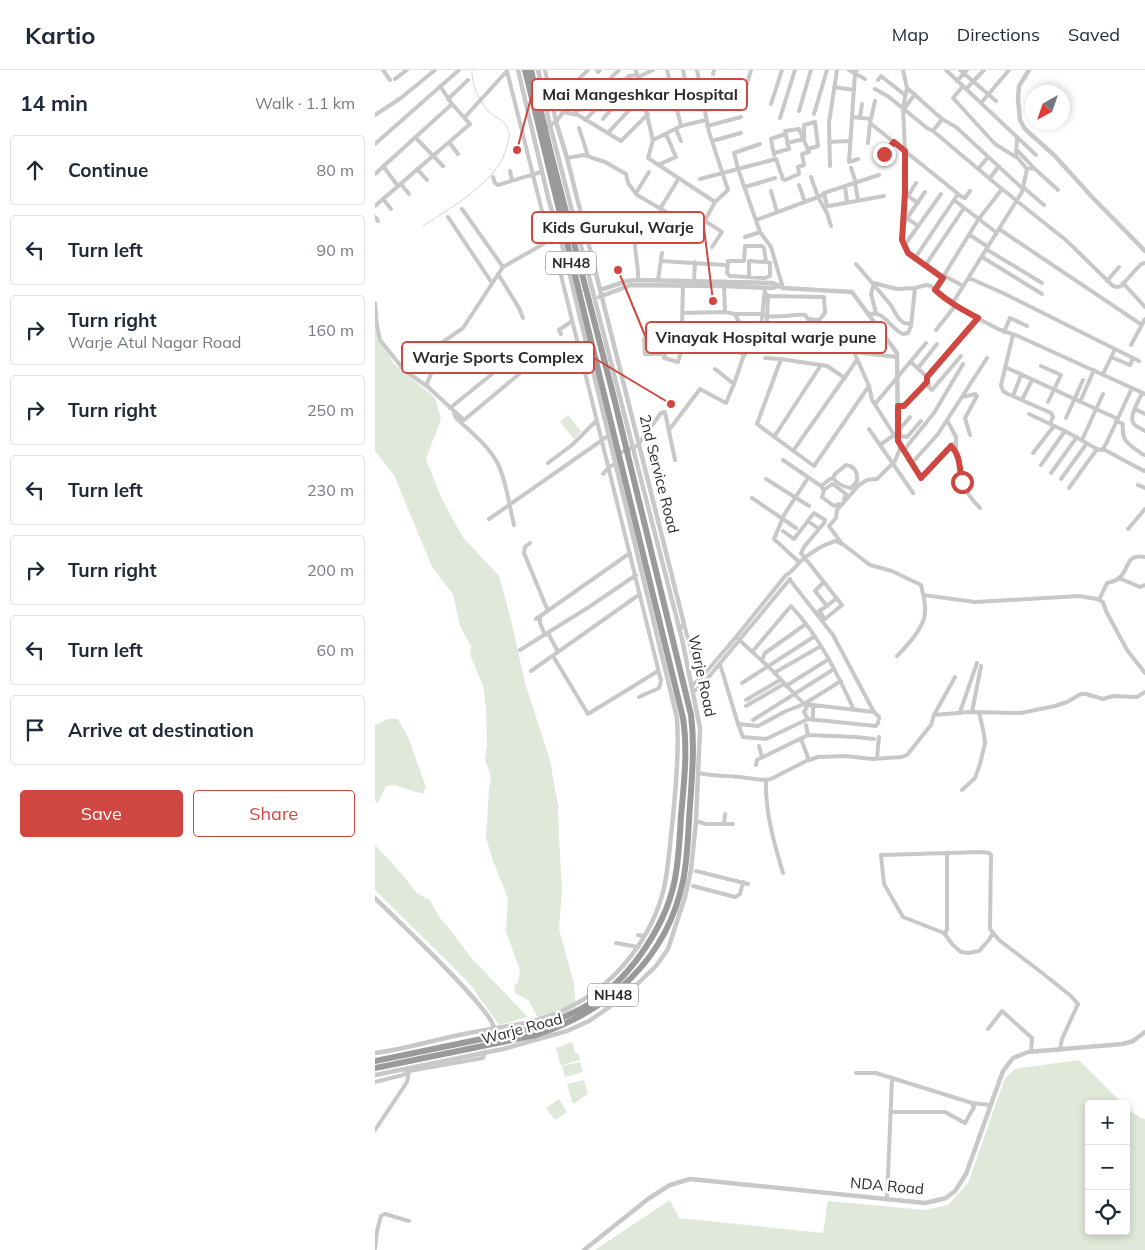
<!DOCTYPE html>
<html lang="en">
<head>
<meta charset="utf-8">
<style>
  :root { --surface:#fff; --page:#f2f2f3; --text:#1f2937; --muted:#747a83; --line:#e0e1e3; --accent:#d04640 }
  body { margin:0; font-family:Mulish,sans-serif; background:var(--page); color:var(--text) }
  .controls { position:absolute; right:15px; bottom:15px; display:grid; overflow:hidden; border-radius:5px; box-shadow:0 2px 8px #0003 }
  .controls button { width:45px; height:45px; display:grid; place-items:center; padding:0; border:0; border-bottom:1px solid var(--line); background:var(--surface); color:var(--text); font:25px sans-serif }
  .compass { position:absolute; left:650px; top:15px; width:45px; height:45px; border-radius:50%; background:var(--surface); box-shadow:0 2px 8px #0003; rotate:220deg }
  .stop { position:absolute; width:15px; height:15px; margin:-11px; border:4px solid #d04640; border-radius:50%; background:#fff }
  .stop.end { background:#d04640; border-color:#fff; box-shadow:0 1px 5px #0008 }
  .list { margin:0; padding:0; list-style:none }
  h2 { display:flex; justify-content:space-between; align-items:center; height:65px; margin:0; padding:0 20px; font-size:21px }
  h2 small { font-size:16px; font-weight:400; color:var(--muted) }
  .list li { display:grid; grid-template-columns:32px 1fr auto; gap:15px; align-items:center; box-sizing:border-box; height:70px; margin:0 10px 10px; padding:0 10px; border:1px solid var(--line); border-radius:5px }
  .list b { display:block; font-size:19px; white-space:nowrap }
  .list p { margin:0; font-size:16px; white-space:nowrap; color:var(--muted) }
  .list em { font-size:16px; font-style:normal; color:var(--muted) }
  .actions { display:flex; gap:10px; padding:15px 20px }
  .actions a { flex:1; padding:11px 0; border:1px solid var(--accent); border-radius:5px; text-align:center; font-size:18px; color:var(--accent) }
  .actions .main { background:var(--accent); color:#fff }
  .icon { flex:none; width:28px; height:28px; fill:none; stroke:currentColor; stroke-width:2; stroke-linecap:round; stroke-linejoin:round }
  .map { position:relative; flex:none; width:770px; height:1180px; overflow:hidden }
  header { display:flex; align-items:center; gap:30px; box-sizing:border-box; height:70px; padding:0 25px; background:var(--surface); border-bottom:1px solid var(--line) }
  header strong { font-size:24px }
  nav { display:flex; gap:28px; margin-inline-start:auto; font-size:18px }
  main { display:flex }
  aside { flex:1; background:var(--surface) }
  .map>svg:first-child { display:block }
  .green { fill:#e0e8da }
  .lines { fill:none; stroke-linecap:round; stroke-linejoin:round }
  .stream { stroke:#c8d7e6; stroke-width:1 }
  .minor { stroke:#c8c8c8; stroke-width:4 }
  .tertiary { stroke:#c8c8c8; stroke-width:4.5 }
  .trunk { stroke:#9a9a9a; stroke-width:6 }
  .route { stroke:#d04640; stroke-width:6 }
  .labels { text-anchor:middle; stroke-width:5; stroke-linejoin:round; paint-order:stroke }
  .shield { fill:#fff; stroke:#6b6b6b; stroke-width:1 }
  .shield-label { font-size:14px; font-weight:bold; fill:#2b2b2b }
  .street-label { font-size:15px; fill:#2b2b2b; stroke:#fff }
  .leader { fill:none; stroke:#d04640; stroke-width:2 }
  .callout-dot { fill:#d04640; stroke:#fff; stroke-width:2 }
  .callout { fill:#fff; stroke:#d04640; stroke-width:2 }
  .callout-label { font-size:16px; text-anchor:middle; font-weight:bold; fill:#2b2b2b }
</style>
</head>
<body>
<header>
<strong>Kartio</strong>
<nav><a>Map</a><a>Directions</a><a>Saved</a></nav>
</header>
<main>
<aside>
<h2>14 min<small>Walk · 1.1 km</small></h2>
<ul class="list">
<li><svg class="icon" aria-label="ahead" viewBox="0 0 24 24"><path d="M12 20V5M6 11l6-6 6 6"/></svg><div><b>Continue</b></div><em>80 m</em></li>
<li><svg class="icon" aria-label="left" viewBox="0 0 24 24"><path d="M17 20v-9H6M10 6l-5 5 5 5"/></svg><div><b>Turn left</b></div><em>90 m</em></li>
<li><svg class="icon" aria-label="right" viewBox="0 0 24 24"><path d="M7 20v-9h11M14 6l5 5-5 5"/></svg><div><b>Turn right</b><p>Warje Atul Nagar Road</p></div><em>160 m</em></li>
<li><svg class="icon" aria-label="right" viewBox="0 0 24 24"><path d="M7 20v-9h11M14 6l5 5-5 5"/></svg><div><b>Turn right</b></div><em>250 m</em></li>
<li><svg class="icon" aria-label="left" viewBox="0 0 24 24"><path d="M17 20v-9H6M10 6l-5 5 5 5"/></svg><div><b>Turn left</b></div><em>230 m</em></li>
<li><svg class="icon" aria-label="right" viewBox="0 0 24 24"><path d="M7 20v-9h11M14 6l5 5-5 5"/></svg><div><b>Turn right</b></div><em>200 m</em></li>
<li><svg class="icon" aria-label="left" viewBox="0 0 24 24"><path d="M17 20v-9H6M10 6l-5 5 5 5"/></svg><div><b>Turn left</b></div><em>60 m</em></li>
<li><svg class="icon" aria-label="arrive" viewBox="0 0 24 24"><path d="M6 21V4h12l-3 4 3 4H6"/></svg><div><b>Arrive at destination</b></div></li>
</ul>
<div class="actions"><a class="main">Save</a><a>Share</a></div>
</aside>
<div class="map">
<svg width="770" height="1180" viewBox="0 0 770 1180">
  <rect width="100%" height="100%" fill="#fff"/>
  <!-- green -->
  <path class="green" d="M0 258 19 294 60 328 66 349 51 389 65 425 87 466 124 506 137 554 150 613 175 690 183 735 184 767 187 818 184 859 199 914 201 937 187 946 166 953 153 930 140 923 139 916 143 912 145 900 131 862 133 828 118 791 111 768 114 720 116 706 110 690 112 674 111 638 108 616 95 585 96 576 85 556 78 524 57 497 19 405 0 381Z
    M193 345 206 361 199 369 185 352Z
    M12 649H23L33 667 51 717 48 724 19 715 11 716 3 733 0 731V654H3Z
    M0 775 26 803 42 823 55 830 64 847 76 861 97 889 153 947 124 955 94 913 0 820Z
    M196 972 199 976V982L204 985 205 990 188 995 185 994 181 978Z
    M704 990 748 1034H714V1161H751V1038L766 1048 770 1049V1180H220L295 1130 304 1148 448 1163 453 1131 550 1140 573 1135 593 1113 630 1008 640 999Z
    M205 992 208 1002 190 1007 187 996Z
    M209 1010 213 1024 198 1034 192 1014Z
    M184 1029 192 1042 180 1050 171 1038Z"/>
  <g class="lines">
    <!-- stream -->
    <path class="stream" d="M48 156C70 142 109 118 123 96 127 91 129 85 131 79 134 71 136 64 132 57 128 50 120 47 114 42 104 31 96 14 97 0"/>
    <!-- minor -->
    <path class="minor" d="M8 0 15 10
      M170 0 181 52
      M222 0 223 2 225 0
      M261 0 278 70 306 56 331 50
      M292 0 306 56
      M308 0 315 34
      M474 0 490 9
      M482 0 480 3 474 92 483 89
      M528 0 532 18
      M571 0 661 85
      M585 0 621 31
      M132 1 171 157
      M338 4 339 0
      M263 7 278 0
      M20 9 32 0
      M503 10 506 6 530 25
      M582 11 592 0
      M324 13 365 16
      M372 14 376 0
      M588 16 578 28 620 74 641 87
      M459 17 479 20
      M500 19 514 27 552 58 558 61 567 49 581 57 648 119
      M591 19 609 0
      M267 22 286 15
      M73 29 93 10
      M606 33 634 0
      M178 34 213 0
      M396 34 407 0
      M270 36 290 30
      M329 38 360 31
      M529 39 540 24
      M424 41 436 0
      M188 42 211 15
      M199 44 244 0
      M439 44 452 0
      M0 45 26 28 60 0
      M90 47 132 1
      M477 47 496 49
      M405 48 420 0
      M485 48 487 34
      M228 49 242 33 264 13
      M567 49 532 18 528 38 530 81 587 127 590 128 595 121
      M210 50 254 6 262 5
      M181 52 188 42 203 45 246 71 273 44
      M495 53 530 81V123L527 170 533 183 568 208
      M332 56 366 47
      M204 58 213 86
      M301 59 306 71
      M558 61 627 119 692 171 738 216 742 217 746 216 766 194 770 193
      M233 63 268 25
      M40 67 68 96
      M642 68 641 86 652 99
      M278 70 273 88 340 132
      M337 71 366 63
      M74 72 83 84
      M454 72 475 71
      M412 73 429 69V55L440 52 443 76 433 79
      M493 73 495 53 500 31
      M0 74 84 0
      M385 74 359 83 363 99 401 89 408 109 410 110 424 104 423 97 429 95 427 84 434 82 424 59 410 61 414 79 399 83
      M642 80 659 98
      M509 84 519 72
      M399 85 396 69 410 64
      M192 88 209 85 230 92 251 104 253 113 262 125 324 161 340 132 353 120 334 62 322 0
      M283 95 301 87 291 64
      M8 96 23 116
      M455 96 454 53 462 0
      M476 98 481 113
      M42 99 52 110
      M603 99 613 87
      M652 99 659 98 683 120
      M135 101 137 110
      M0 104 77 34
      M118 107 120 113 123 115 166 102
      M436 107 443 127 452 143 456 156
      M615 108 624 96
      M325 109 363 99 385 162 396 177 408 218
      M480 113 483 130
      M541 113 533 126 543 133
      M26 114 34 124
      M424 115 430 132
      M470 116 472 132
      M370 117 400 108
      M649 118 669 135
      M396 121 402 142
      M261 123 274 102
      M449 123 452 136
      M8 129 16 139
      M579 130 622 163
      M0 136 95 54 77 34 65 16
      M448 137 509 126
      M87 139 128 197
      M285 139 304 108
      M0 147 3 151
      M73 147 117 213
      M532 148 543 156
      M381 150 443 127 452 122 504 105
      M330 151 347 162 337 177
      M528 154 550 122
      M624 159 767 255
      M595 165 613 177
      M370 167 385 162
      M260 169C259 183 264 195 263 210
      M529 176 566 124
      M611 179 667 213
      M607 187 667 224
      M540 188 583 124
      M286 191 349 195
      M183 193C217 332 252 472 286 611L284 618 264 627
      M481 194 515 234 524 249 529 253 536 254
      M550 196 589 138
      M123 204 144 238 148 248
      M570 206 588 216
      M374 207V191L391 192 395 193V206L390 208 355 206 352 203 353 191H369L370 176H387L389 178 391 192
      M594 208 628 223 764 291
      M283 210 287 183
      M319 211 320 192
      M732 211 744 197
      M308 213 307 256 340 268 353 278 370 285
      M499 213 522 219 540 218 551 215 556 216 573 231 593 243 623 259 643 266 770 324
      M499 213 496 224 501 243
      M748 213 770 237
      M349 216 350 242 360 244H388
      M560 220 603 150 627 119
      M390 223 393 226 391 269 393 272 446 276 450 259 446 256 444 250 450 243 449 227 393 226
      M0 233 2 256 5 270 29 300 53 317
      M577 234 647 122 652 99
      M307 243 350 242
      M360 244 370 264 375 267
      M493 244C510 240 514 258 528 264L533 263 536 256 540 218
      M391 246C405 248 417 244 430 245L433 249 444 250
      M561 260 580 236
      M629 262 635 248 652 256
      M186 264 184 260 197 251
      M638 265 626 315 628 321 633 324 676 343 678 347 675 354
      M269 269 270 284H286L287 260 294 261 307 256
      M756 275 770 249
      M286 278 292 279 289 288 303 292 313 258
      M586 286 557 320 554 317 552 307 603 248
      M522 287 479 282 494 316 497 330 523 371
      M736 287 755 295 758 288
      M390 288 406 289
      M162 289 89 350 53 317 52 313 56 304 50 289 52 283 88 258 128 197 170 173 173 165 171 157 180 152
      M536 292 552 307
      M666 296 686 305 673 332
      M630 297 743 349
      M543 298 562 274
      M728 304 740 279
      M470 308 452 296 406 289 382 354 439 396 494 316
      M359 314 375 267 385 268 390 218
      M767 323C764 331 753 347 759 354 762 357 767 359 770 361
      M638 326 646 305
      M587 327 600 324 602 326 590 348 595 365
      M647 330 657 310
      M705 332 719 300
      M500 334 551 273
      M523 336H529L552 312
      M75 338 153 275
      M760 339 770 344
      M79 343 81 348C95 361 114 376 123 394 132 413 134 435 139 455
      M654 344 690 361 722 379 727 380 731 374 757 318
      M691 348 708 310
      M572 350 581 367V381
      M741 351 748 354C746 372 754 374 767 384L770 385
      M494 359 538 423
      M294 360 325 319 351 333 359 314 340 299
      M525 364 524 360 535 347
      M399 367 446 295
      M523 369 526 366 532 367 546 351
      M707 370 728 324
      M505 375 519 365
      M576 376C588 388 582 398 587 412 591 422 598 431 605 438
      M728 379 769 401 770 400
      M529 380 559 343 588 294
      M418 381 482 290
      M658 383 679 356
      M242 384 262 376 286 343 290 342 300 390
      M408 390 446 416 455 409 458 408 460 404 471 395C480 396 483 403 482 411L476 418C469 417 462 414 458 408
      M173 393 197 375 221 351
      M537 393 563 364 612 288
      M666 395 690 361
      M676 403 702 367
      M228 404 234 397 240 394
      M546 408 578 374
      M391 409 434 436
      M686 409 712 373
      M763 415 770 418
      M446 416 449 420 457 414 459 415 471 424 469 429
      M694 418 722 379
      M449 420 447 427 459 436 464 434
      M377 428 421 458
      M114 449 233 366
      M433 451 444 459
      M753 459 770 439
      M408 461 419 469 439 443 450 450 449 453 429 477 426 483 467 535 450 549 444 541 452 536
      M155 473 150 477 149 483 173 541
      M467 474 454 456 461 448 462 440 484 415 492 410 502 409 520 391 526 376
      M424 492 399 469 409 445 433 408
      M744 508 765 517 770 515
      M449 512 440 521 452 536 462 528
      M548 525 600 532 704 526 722 529 728 532 731 541 752 580 770 603
      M724 530 732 513C736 512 741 511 744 508 756 498 749 484 770 487
      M165 546V553L170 565
      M161 549 255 483
      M309 554 324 609
      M173 563 183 582
      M361 567 396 599 429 634 499 642 458 565 415 510
      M145 580 214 537 261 505
      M377 582 416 536C444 566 462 603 479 640
      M178 586 213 644 283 601
      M387 590 390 583 431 554
      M345 594 363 654
      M156 601 265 524
      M399 603 446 576
      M466 611 429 634 411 641 383 656 363 654 368 667 391 669 433 649 501 656 503 653 504 647 499 642
      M367 613 440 566
      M317 615 326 608 361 567 411 505C417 502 420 497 425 492 435 483 448 475 460 471L469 475 495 495 517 501 546 515C548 524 551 534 550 543 549 557 532 576 522 586
      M411 616 454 589
      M318 622 327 615 415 509
      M371 630 405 610
      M433 635 429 642 433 649
      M371 636 409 614
      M585 642 602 593
      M597 642 606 596
      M559 645 594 642 646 643 680 636 692 632 706 624H711L728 629 738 626 762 627 770 622
      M378 650 459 599
      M438 650V636
      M431 655 433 665
      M426 669 434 690
      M384 676 387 687
      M502 688 504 667
      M381 695 382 690 433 665 481 667 499 669
      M324 703C340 707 356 705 372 708 381 709 387 711 396 709L431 691 443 687 471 686 497 689 527 687 532 685 556 655 559 645 580 607
      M391 710C390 742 399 773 408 803
      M587 720 600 708 605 694 610 673 609 664 604 642
      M324 752 331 754H358
      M349 754 350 744
      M321 801 373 814
      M318 816 360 827 365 824 368 812
      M618 863 614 870 604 881 593 883 586 882 578 875 569 863 528 847 509 814 506 785 607 782 614 783 616 785 615 859 624 870 666 902 696 926 703 934 687 969 685 980
      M570 864 572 859V783
      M263 865 269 866
      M241 873 263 877
      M613 959 627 941 657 968 656 982
      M35 998 34 1001 108 988 110 982
      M481 1003H501L597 1033 599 1037 590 1053 570 1042H516
      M0 1012 28 1005 34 1001
      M597 1033 616 1035
      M0 1060 32 1012 34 1001
      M512 1129 517 1009
      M0 1179 2 1161 6 1146 10 1144 34 1151"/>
    <!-- tertiary -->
    <path class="tertiary" d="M654 0 644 16 643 29 645 50 650 59 680 86 717 127 770 181
      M173 56 181 52 192 88 309 554 304 560
      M225 220 252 211 263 210 398 213 408 218 477 222 522 283 523 371 546 408
      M224 227 256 215 349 216 397 218 403 216
      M0 828C20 848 117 939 119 958
      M0 983C30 979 59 970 89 964 125 956 162 955 195 937 241 914 277 868 289 818 294 795 295 771 298 747 301 714 304 682 302 648L191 189 174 131 143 0
      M0 1005 128 979 192 961 214 951 230 940 252 924 281 896 293 879 310 827 316 800 321 752 325 658 307 569 174 51 163 0
      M209 1180 273 1129 295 1115 315 1109 550 1133 571 1128 580 1121 591 1104 628 1001 638 988 653 982 748 974 758 971 770 962"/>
    <!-- trunk -->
    <path class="trunk" d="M0 991 165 957C183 950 200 943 216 933 258 906 294 851 301 803 304 784 305 765 306 746 309 713 313 681 308 648L150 0
      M0 998 161 965C234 941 292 889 308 811 313 787 313 761 315 736 317 705 320 676 316 645L238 324 176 84 156 0"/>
  </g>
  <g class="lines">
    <!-- route -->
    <path class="route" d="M509 84 519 72 530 81V123L527 170 533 183 568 208 560 220C573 232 588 240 603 248L552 307V312L529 336H523V371L546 408 576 376C586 386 584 398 587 412"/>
  </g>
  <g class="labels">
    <!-- shield labels -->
    <g class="shield">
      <rect x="171" y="181.5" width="50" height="23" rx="4"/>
      <rect x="213" y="913.5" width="50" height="23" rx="4"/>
    </g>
    <g class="shield-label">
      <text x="196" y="198">NH48</text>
      <text x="238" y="930">NH48</text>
    </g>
    <!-- street labels -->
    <g class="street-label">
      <text transform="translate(284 404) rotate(76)" y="5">2nd Service Road</text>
      <text transform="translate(327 606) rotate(78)" y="5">Warje Road</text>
      <text transform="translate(147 959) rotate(-15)" y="5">Warje Road</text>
      <text transform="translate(512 1116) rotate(5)" y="5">NDA Road</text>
    </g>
  </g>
  <!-- callouts -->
  <path class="leader" d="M142 80L157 24M338 231L329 158M243 200L271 268M296 334L219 288"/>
  <g class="callout-dot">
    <circle cx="142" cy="80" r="5"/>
    <circle cx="338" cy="231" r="5"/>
    <circle cx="243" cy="200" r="5"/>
    <circle cx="296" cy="334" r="5"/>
  </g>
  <g class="callout">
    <rect x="157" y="9" width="215" height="31" rx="5"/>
    <rect x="157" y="142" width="172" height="31" rx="5"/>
    <rect x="271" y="252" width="240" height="31" rx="5"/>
    <rect x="27" y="272" width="192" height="31" rx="5"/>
  </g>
  <g class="callout-label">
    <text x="265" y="30">Mai Mangeshkar Hospital</text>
    <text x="243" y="163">Kids Gurukul, Warje</text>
    <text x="391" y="273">Vinayak Hospital warje pune</text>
    <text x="123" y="293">Warje Sports Complex</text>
  </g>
</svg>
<div class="controls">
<button>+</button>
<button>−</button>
<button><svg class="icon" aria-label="locate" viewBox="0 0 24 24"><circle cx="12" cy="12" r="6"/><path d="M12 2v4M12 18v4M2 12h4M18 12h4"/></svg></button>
</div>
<svg class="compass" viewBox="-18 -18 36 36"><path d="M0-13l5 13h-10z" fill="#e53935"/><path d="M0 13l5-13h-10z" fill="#747a83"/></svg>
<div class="stop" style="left:587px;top:412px"></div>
<div class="stop end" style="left:509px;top:84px"></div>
</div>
</main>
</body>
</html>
